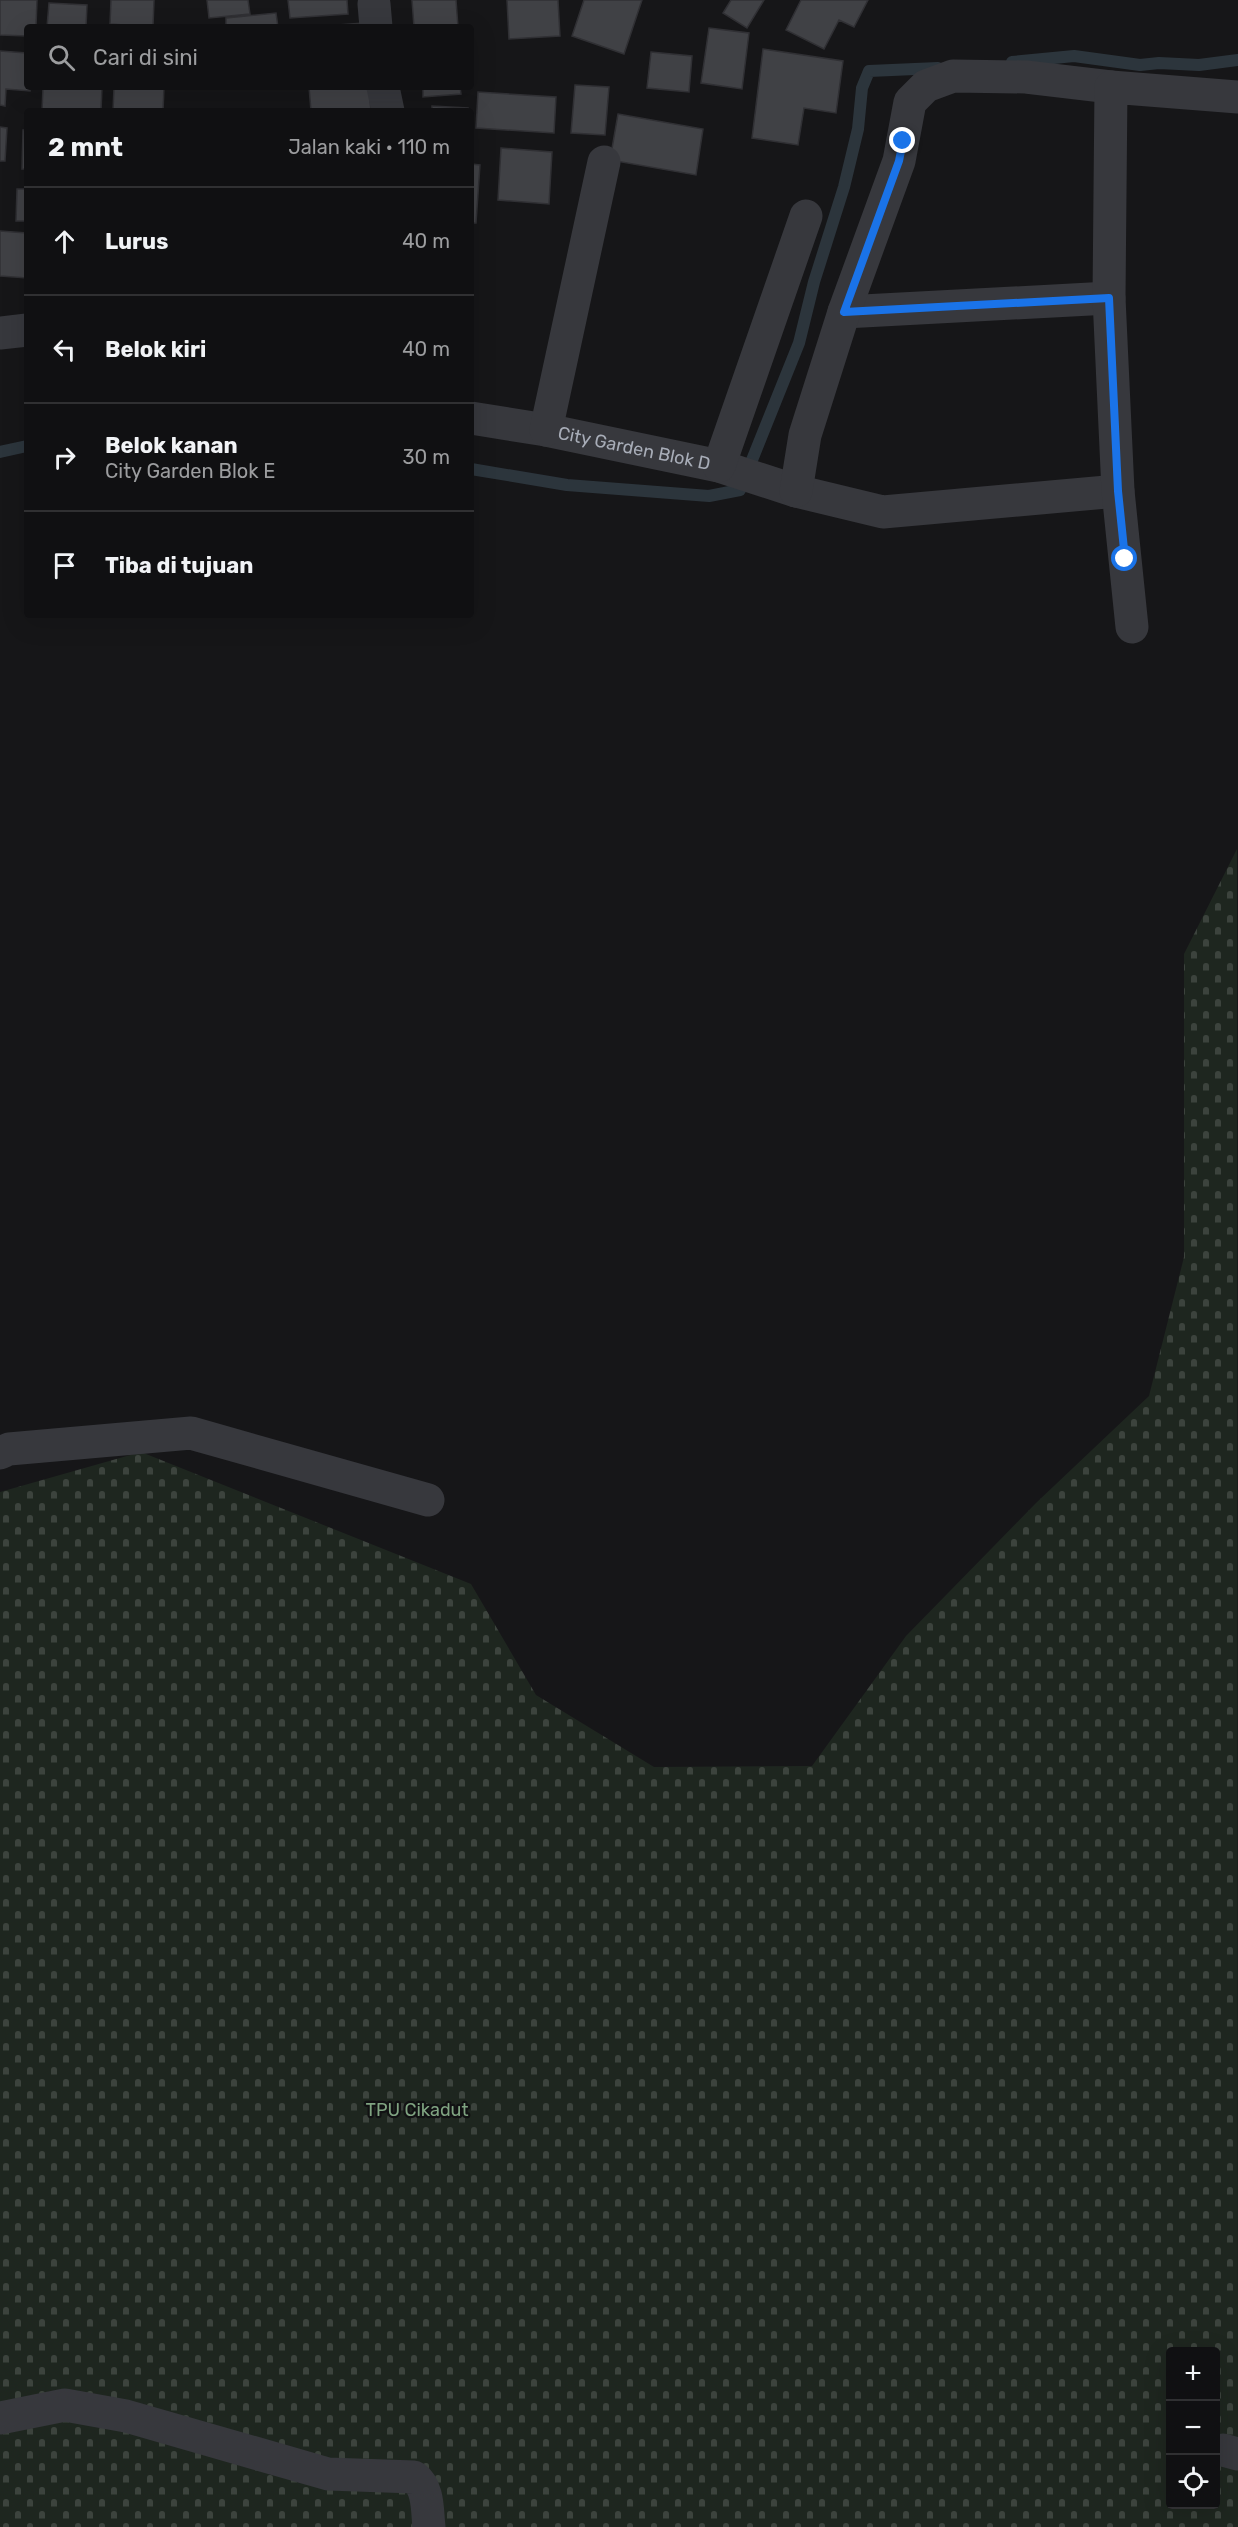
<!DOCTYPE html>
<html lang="id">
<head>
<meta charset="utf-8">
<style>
  :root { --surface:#101012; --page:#19191b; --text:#f1f3f6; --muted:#9c9d9f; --line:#303032 }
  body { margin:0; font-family:Rubik,sans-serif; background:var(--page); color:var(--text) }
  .controls { position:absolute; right:18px; bottom:18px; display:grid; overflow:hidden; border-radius:6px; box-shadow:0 6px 24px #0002 }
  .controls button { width:54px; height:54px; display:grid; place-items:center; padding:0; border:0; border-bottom:2px solid var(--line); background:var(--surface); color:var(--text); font:30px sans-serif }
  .stop { position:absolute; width:18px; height:18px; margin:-14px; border:4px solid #1a73e8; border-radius:50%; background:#fff }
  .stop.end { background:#1a73e8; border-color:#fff; box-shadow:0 2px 6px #0008 }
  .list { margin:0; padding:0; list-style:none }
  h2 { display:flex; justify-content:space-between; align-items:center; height:78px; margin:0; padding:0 24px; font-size:26px }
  h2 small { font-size:20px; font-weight:400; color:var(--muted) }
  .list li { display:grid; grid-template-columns:39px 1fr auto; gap:18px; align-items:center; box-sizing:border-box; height:108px; padding:0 24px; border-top:2px solid var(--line) }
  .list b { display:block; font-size:22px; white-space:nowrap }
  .list p { margin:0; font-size:20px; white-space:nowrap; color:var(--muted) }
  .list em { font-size:20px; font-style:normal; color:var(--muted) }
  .icon { flex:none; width:33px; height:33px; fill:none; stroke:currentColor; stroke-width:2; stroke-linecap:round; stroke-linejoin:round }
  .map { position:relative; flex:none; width:1238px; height:2527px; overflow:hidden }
  .search { position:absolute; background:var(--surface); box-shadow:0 6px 24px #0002; left:24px; top:24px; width:450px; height:66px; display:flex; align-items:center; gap:15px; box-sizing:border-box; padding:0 21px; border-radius:6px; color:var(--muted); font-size:22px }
  .panel { position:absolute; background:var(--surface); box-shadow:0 6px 24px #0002; left:24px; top:108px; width:450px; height:510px; border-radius:6px }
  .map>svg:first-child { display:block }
  .cemetery { fill:url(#cemetery-stones); fill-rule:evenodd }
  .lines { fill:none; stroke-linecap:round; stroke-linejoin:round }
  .stream { stroke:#2c353c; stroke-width:12 }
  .building { fill:#404145; stroke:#303034; stroke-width:1.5 }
  .minor { stroke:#37383d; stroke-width:33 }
  .route { stroke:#1a73e8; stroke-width:8 }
  .labels { text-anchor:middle; stroke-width:4.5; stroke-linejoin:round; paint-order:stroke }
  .street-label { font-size:18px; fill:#a8adb8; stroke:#111113 }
  .park-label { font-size:18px; fill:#7fa381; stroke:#111113 }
</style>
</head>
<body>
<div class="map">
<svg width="1238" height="2527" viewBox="0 0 1238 2527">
  <defs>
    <pattern id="cemetery-stones" width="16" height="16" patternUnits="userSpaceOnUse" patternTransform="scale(1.5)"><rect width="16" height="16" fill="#1e261f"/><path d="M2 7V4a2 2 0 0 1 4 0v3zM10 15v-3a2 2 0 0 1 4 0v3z" fill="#3c433d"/></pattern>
  </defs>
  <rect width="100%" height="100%" fill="#161618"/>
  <!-- cemetery -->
  <path class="cemetery" d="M1237 849 1238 2527H0V1492L141 1452 471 1584 536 1695 654 1767 812 1766 906 1636 1036 1503 1149 1396 1184 1257V954ZM1170 2352H1216V2504H1170Z"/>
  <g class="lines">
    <!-- stream -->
    <path class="stream" d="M1012 62 1074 56 1140 65 1159 63 1199 65 1238 60
      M0 452 27 446
      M471 469 567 485 709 496 740 490 799 343 814 282 844 187 858 129 862 88 869 71 938 68"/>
  </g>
  <!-- building -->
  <path class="building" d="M0 0H37L36 27H27V36L0 35Z
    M111 0H154L153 27 110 24Z
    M207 0H248L250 14 209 18Z
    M288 0H347L348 14 290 18Z
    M412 0H456L458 27H414Z
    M507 0H558L560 36 509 39Z
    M584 0H642L624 54 572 36Z
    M731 0H764L747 28 723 13Z
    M801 0H868L854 27 839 20 824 49 786 30Z
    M49 3 87 5 86 27H47Z
    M276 13 278 27H226V18Z
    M363 23V27H310Z
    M709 28 749 33 742 89 701 83Z
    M763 49 843 61 836 113 804 108 798 145 752 138Z
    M0 51 27 53V87H30V91L6 89 5 106 0 105Z
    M651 52 692 56 689 92 647 88Z
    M575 85 609 87 605 135 571 133Z
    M43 87H102L101 111H42Z
    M114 87H164L163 111H113Z
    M309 87H369L371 111H311Z
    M423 87H460L461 94 423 97Z
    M478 92 556 97 554 133 476 128Z
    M432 106 468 108V111H432Z
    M618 114 703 129 696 175 610 160Z
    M0 127 7 128 5 161H0Z
    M23 130H27V169H22Z
    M501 148 552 152 549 204 498 200Z
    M471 164 480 165 476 223H471Z
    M17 189H27V221H16Z
    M0 231 27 233V278L0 276Z"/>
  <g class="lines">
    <!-- minor -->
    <g class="minor">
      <path d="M374 4 376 27"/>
      <path d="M383 87 388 111"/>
      <path d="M844 312 1109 298"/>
      <path d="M0 333 27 330"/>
      <path id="s1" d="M471 418 546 430 719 466 796 491 883 512 1118 491"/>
      <path d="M546 430 604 162"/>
      <path d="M719 466 806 216"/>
      <path d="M796 491 805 435 844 312 899 161 910 102 926 86 953 76 1026 77 1111 87"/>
      <path d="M1132 627 1118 491 1109 298 1111 87 1238 97"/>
      <path d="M0 1453 9 1449 191 1433 428 1500"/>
      <path d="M0 2418 65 2405 126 2416 328 2474 414 2477C429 2488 427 2510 429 2527"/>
      <path d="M1223 2450 1238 2454"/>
    </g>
  </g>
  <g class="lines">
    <!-- route -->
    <path class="route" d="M903 141 899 161 844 312 1109 298 1118 491 1125 559"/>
  </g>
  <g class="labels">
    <!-- street labels -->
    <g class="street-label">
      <text dy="6" stroke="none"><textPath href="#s1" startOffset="166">City Garden Blok D</textPath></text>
    </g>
    <!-- park labels -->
    <g class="park-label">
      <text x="417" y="2116">TPU Cikadut</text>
    </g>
  </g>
</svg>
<div class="controls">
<button>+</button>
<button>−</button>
<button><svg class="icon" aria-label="locate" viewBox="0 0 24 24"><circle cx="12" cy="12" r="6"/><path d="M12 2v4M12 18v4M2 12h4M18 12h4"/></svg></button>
</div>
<div class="stop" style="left:1125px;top:559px"></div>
<div class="stop end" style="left:903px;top:141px"></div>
<div class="search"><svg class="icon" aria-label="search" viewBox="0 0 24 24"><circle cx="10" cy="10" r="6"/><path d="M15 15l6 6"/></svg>Cari di sini</div>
<section class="panel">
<h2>2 mnt<small>Jalan kaki · 110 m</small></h2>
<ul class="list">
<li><svg class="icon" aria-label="ahead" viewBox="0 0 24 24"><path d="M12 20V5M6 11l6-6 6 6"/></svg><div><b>Lurus</b></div><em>40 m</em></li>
<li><svg class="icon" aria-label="left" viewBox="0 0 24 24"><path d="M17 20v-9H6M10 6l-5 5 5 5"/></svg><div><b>Belok kiri</b></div><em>40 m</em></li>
<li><svg class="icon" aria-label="right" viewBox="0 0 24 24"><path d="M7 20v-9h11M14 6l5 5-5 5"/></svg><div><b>Belok kanan</b><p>City Garden Blok E</p></div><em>30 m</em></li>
<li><svg class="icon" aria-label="arrive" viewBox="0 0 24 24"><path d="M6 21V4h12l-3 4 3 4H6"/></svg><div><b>Tiba di tujuan</b></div></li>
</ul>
</section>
</div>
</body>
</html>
